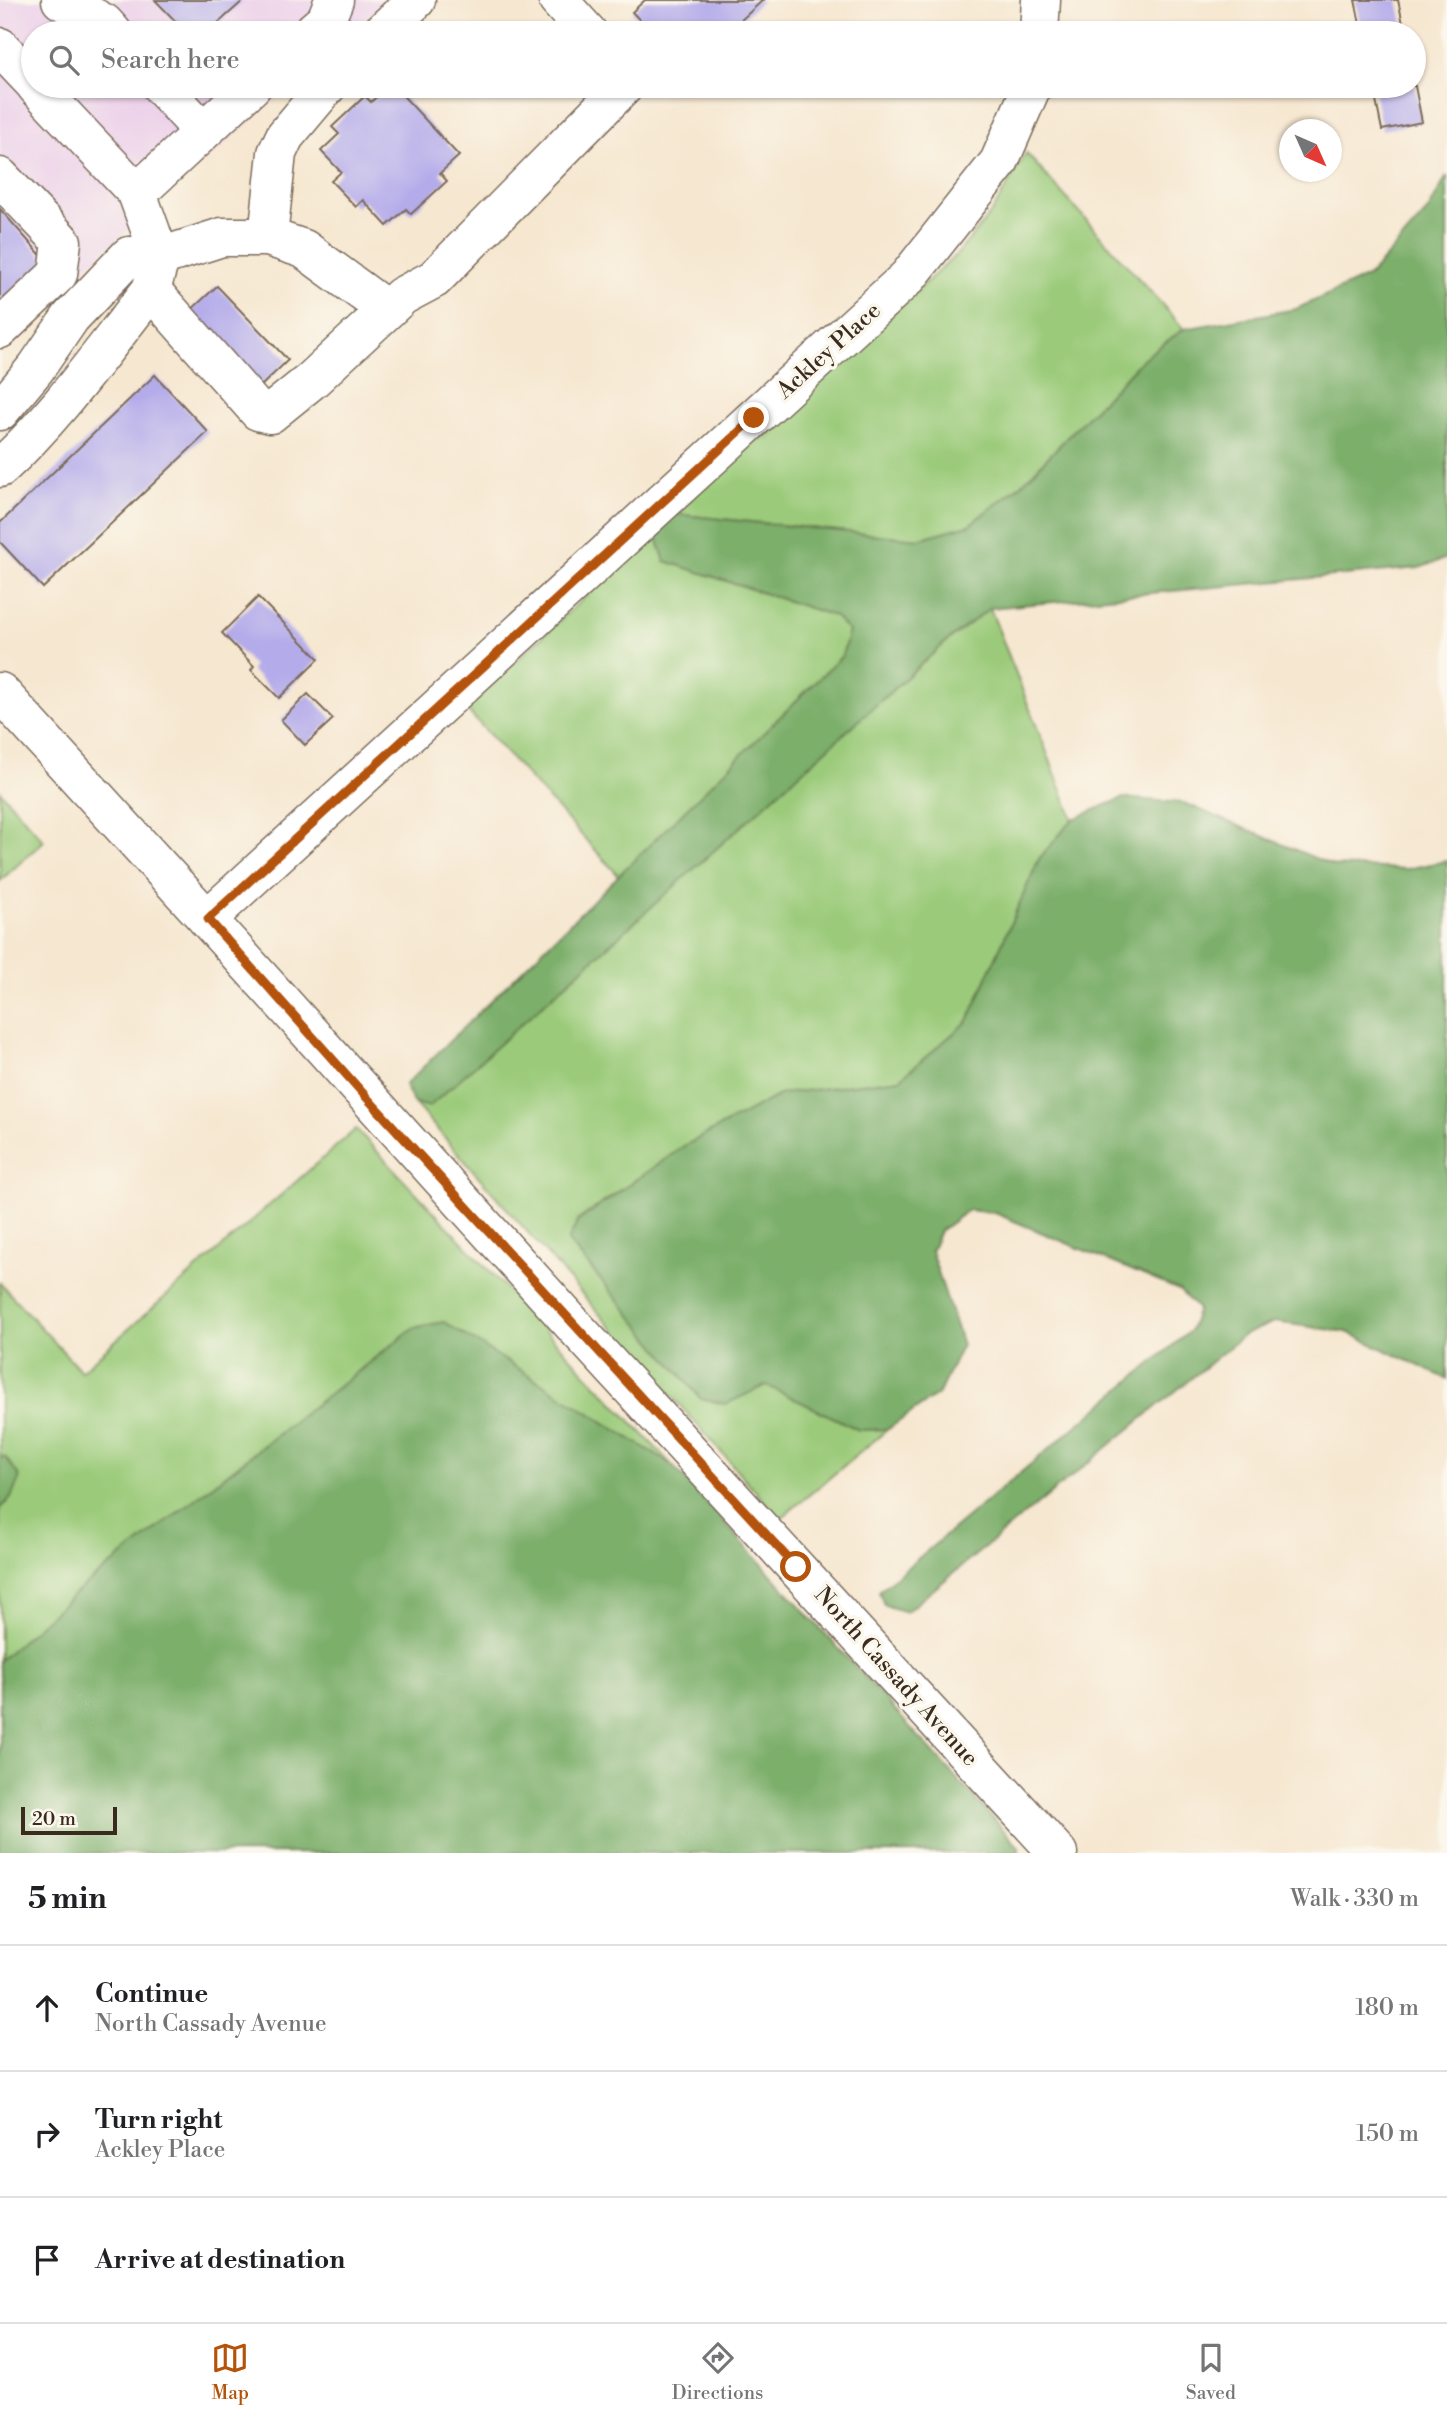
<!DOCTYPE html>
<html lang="en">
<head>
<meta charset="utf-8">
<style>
  :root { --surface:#fff; --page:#f6f6f6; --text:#202124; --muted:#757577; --line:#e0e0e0; --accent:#b45309 }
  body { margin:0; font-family:"Libre Bodoni",serif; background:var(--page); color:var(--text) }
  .compass { position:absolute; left:1279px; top:119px; width:63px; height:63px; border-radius:50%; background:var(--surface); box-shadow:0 2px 5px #0004; rotate:135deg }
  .scale { position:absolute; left:21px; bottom:18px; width:96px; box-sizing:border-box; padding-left:7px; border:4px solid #3b2a1e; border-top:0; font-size:19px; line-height:24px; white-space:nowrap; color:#3b2a1e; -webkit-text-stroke:5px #fbf7ec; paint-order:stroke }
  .stop { position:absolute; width:21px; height:21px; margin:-16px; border:5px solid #b45309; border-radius:50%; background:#fff }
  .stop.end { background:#b45309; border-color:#fff; box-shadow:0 2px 7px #0008 }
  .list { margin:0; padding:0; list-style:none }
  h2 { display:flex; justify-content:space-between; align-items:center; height:91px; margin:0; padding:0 28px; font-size:30px }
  h2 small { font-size:23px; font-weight:400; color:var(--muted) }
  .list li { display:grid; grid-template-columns:46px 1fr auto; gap:21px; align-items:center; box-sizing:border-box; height:126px; padding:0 28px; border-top:2px solid var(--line) }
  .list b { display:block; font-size:26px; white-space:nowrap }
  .list p { margin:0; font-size:23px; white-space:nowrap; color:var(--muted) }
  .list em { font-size:23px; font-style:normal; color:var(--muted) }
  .icon { flex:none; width:38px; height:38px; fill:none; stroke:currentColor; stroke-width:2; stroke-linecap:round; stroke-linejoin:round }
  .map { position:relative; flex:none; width:1447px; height:1853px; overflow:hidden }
  .search { position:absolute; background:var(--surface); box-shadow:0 2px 5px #0004; left:21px; right:21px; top:21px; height:77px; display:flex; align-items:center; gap:18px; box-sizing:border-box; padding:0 24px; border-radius:38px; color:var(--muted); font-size:26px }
  .sheet { height:469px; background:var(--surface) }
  nav { display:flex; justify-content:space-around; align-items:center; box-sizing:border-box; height:98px; border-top:2px solid var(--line); background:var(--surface); font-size:19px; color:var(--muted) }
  nav a { display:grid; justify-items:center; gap:4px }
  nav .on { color:var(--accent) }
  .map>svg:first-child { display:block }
  .built { fill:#ecd1ea }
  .green { fill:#9bcb7a; stroke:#6b7a4c; stroke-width:2 }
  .forest { fill:#7caf6a; stroke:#5c6c44; stroke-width:2 }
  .building { fill:#b4abea }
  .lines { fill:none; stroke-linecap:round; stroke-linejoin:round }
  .minor-casing { stroke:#7c6c5c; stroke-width:41 }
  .major-casing { stroke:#7c6c5c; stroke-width:41 }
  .minor { stroke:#fff; stroke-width:38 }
  .major { stroke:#fff; stroke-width:38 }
  .route { stroke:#b45309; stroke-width:9 }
  .labels { text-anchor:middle; stroke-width:7; stroke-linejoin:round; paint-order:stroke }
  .street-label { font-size:23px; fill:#3b2a1e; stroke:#fbf7ec }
</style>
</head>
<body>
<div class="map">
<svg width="1447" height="1853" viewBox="0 0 1447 1853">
  <rect width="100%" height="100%" fill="#fbf7ec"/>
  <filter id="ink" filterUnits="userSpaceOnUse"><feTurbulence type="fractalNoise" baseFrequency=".0143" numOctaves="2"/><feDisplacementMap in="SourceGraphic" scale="14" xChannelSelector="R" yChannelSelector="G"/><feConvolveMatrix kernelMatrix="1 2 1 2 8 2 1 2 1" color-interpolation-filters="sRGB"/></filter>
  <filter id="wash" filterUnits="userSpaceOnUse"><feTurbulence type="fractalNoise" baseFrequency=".00686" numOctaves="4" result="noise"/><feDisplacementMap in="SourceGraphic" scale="28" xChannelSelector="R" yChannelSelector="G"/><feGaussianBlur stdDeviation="1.57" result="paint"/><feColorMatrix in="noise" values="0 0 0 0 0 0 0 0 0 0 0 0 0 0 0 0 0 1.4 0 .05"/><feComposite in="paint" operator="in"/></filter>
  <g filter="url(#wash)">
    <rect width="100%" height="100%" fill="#f6e7d0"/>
    <!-- built -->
    <path class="built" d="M0 0H387L349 33H33V86H290L0 343Z"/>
    <!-- green -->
    <path class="green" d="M1026 153 1184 329 1144 358 1023 483 969 525 918 539 673 514 958 253 992 212Z
      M655 532 665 561 834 616 849 631 842 656 619 876 465 708Z
      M990 608 1073 819 1039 859 968 1021 900 1079 781 1094 684 1146 578 1220 726 1404 765 1384 859 1430 888 1429 780 1519 413 1102 429 1106 947 641Z
      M0 791 44 841 0 881Z
      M356 1129 672 1465 443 1322 413 1328 79 1590 0 1660V1508L11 1498 5 1457 0 1456V1283L81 1371Z"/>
    <!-- forest -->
    <path class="forest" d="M1447 176V558L1419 568 990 608 947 641 429 1107 413 1102 405 1085 842 656 849 631 834 616 665 561 655 532 673 514 918 539 969 525 1023 483 1144 358 1184 329 1296 309 1369 276 1428 211Z
      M1123 798 1184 803 1334 866 1406 869 1447 861V1379L1347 1332 1274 1322 1244 1335 906 1612 884 1605 879 1591 1190 1331 1198 1309 1179 1290 995 1213 968 1210 940 1231 931 1251 962 1345 939 1393 888 1429 859 1430 766 1385 726 1404 701 1399 568 1241 578 1221 684 1146 781 1094 900 1079 968 1021 1039 859 1073 819Z
      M444 1322 672 1465 1019 1847V1853H0V1660L79 1590 414 1328Z
      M0 1457H5L20 1477 11 1498 0 1508Z"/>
    <g id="blocks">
      <!-- building -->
      <path class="building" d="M155 0H244L207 33H187Z
        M645 0H763L727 33H652L632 12Z
        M1355 0H1398L1405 33H1362Z
        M388 86H394L459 156 440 173 447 181 411 214 406 209 387 226 363 200 356 207 331 181 341 172 321 151 339 134 332 127 365 96 371 102Z
        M1373 86H1415L1422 122 1382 130Z
        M0 209 46 261 0 302Z
        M217 286 288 360 260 387 189 312Z
        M155 375 208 432 43 588 0 542V523Z
        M258 597 319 659 279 698 251 670 254 666 222 633Z
        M308 694 333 719 305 745 281 720Z"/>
    </g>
  </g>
  <g filter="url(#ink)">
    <use href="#blocks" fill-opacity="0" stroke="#7c6c5c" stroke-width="2"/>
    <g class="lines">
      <!-- minor casing -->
      <g class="minor-casing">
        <path id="minor" d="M61 0 104 23 113 33
          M558 0 588 33
          M311 33 326 20 334 0
          M381 33 416 0
          M1039 33 1041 0
          M0 47 33 82
          M36 86 137 193 252 86
          M161 86 202 130
          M0 177 62 242 58 274 0 329
          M137 193 160 257
          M268 237 277 153 285 136 327 86
          M151 290 258 411 270 414 312 380 402 296 434 279 624 86
          M0 411 36 368 71 317 129 256 160 257 222 237H268L304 249 387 310
          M0 468C57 416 103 350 151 290L158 266
          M207 919 908 277 999 162 1032 86"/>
      </g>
      <!-- major casing -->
      <g class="major-casing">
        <path id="major" d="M0 692 207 919 577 1329 1058 1853"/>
      </g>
      <!-- minor -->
      <use href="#minor" class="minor"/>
      <!-- major -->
      <use href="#major" class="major"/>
    </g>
  </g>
  <g class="lines" filter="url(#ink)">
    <!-- route -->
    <path class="route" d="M754 418 208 919 368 1099 796 1567"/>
  </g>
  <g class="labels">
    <!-- street labels -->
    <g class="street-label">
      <text transform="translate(828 350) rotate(-42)" y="8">Ackley Place</text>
      <text transform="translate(897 1676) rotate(48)" y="8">North Cassady Avenue</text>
    </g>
  </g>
</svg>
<svg class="compass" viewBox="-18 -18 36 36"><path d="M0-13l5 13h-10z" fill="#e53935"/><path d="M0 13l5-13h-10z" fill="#757577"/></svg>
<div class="scale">20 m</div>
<div class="stop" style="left:796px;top:1567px"></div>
<div class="stop end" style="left:754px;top:418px"></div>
<div class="search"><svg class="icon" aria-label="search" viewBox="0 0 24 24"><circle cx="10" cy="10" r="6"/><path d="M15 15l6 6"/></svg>Search here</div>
</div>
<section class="sheet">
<h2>5 min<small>Walk · 330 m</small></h2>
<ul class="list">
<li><svg class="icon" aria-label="ahead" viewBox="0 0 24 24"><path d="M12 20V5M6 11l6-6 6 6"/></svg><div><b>Continue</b><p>North Cassady Avenue</p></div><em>180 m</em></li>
<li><svg class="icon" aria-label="right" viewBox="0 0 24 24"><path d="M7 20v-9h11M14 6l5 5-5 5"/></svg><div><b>Turn right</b><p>Ackley Place</p></div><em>150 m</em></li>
<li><svg class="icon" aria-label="arrive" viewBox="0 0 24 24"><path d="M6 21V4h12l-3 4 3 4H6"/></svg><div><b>Arrive at destination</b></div></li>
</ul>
</section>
<nav>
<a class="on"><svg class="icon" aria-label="map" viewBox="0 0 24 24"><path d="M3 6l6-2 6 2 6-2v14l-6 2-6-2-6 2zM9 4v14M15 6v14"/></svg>Map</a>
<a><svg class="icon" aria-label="directions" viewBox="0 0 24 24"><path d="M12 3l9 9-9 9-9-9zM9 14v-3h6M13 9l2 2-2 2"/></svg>Directions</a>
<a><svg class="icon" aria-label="saved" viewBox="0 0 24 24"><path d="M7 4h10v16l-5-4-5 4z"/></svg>Saved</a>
</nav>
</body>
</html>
